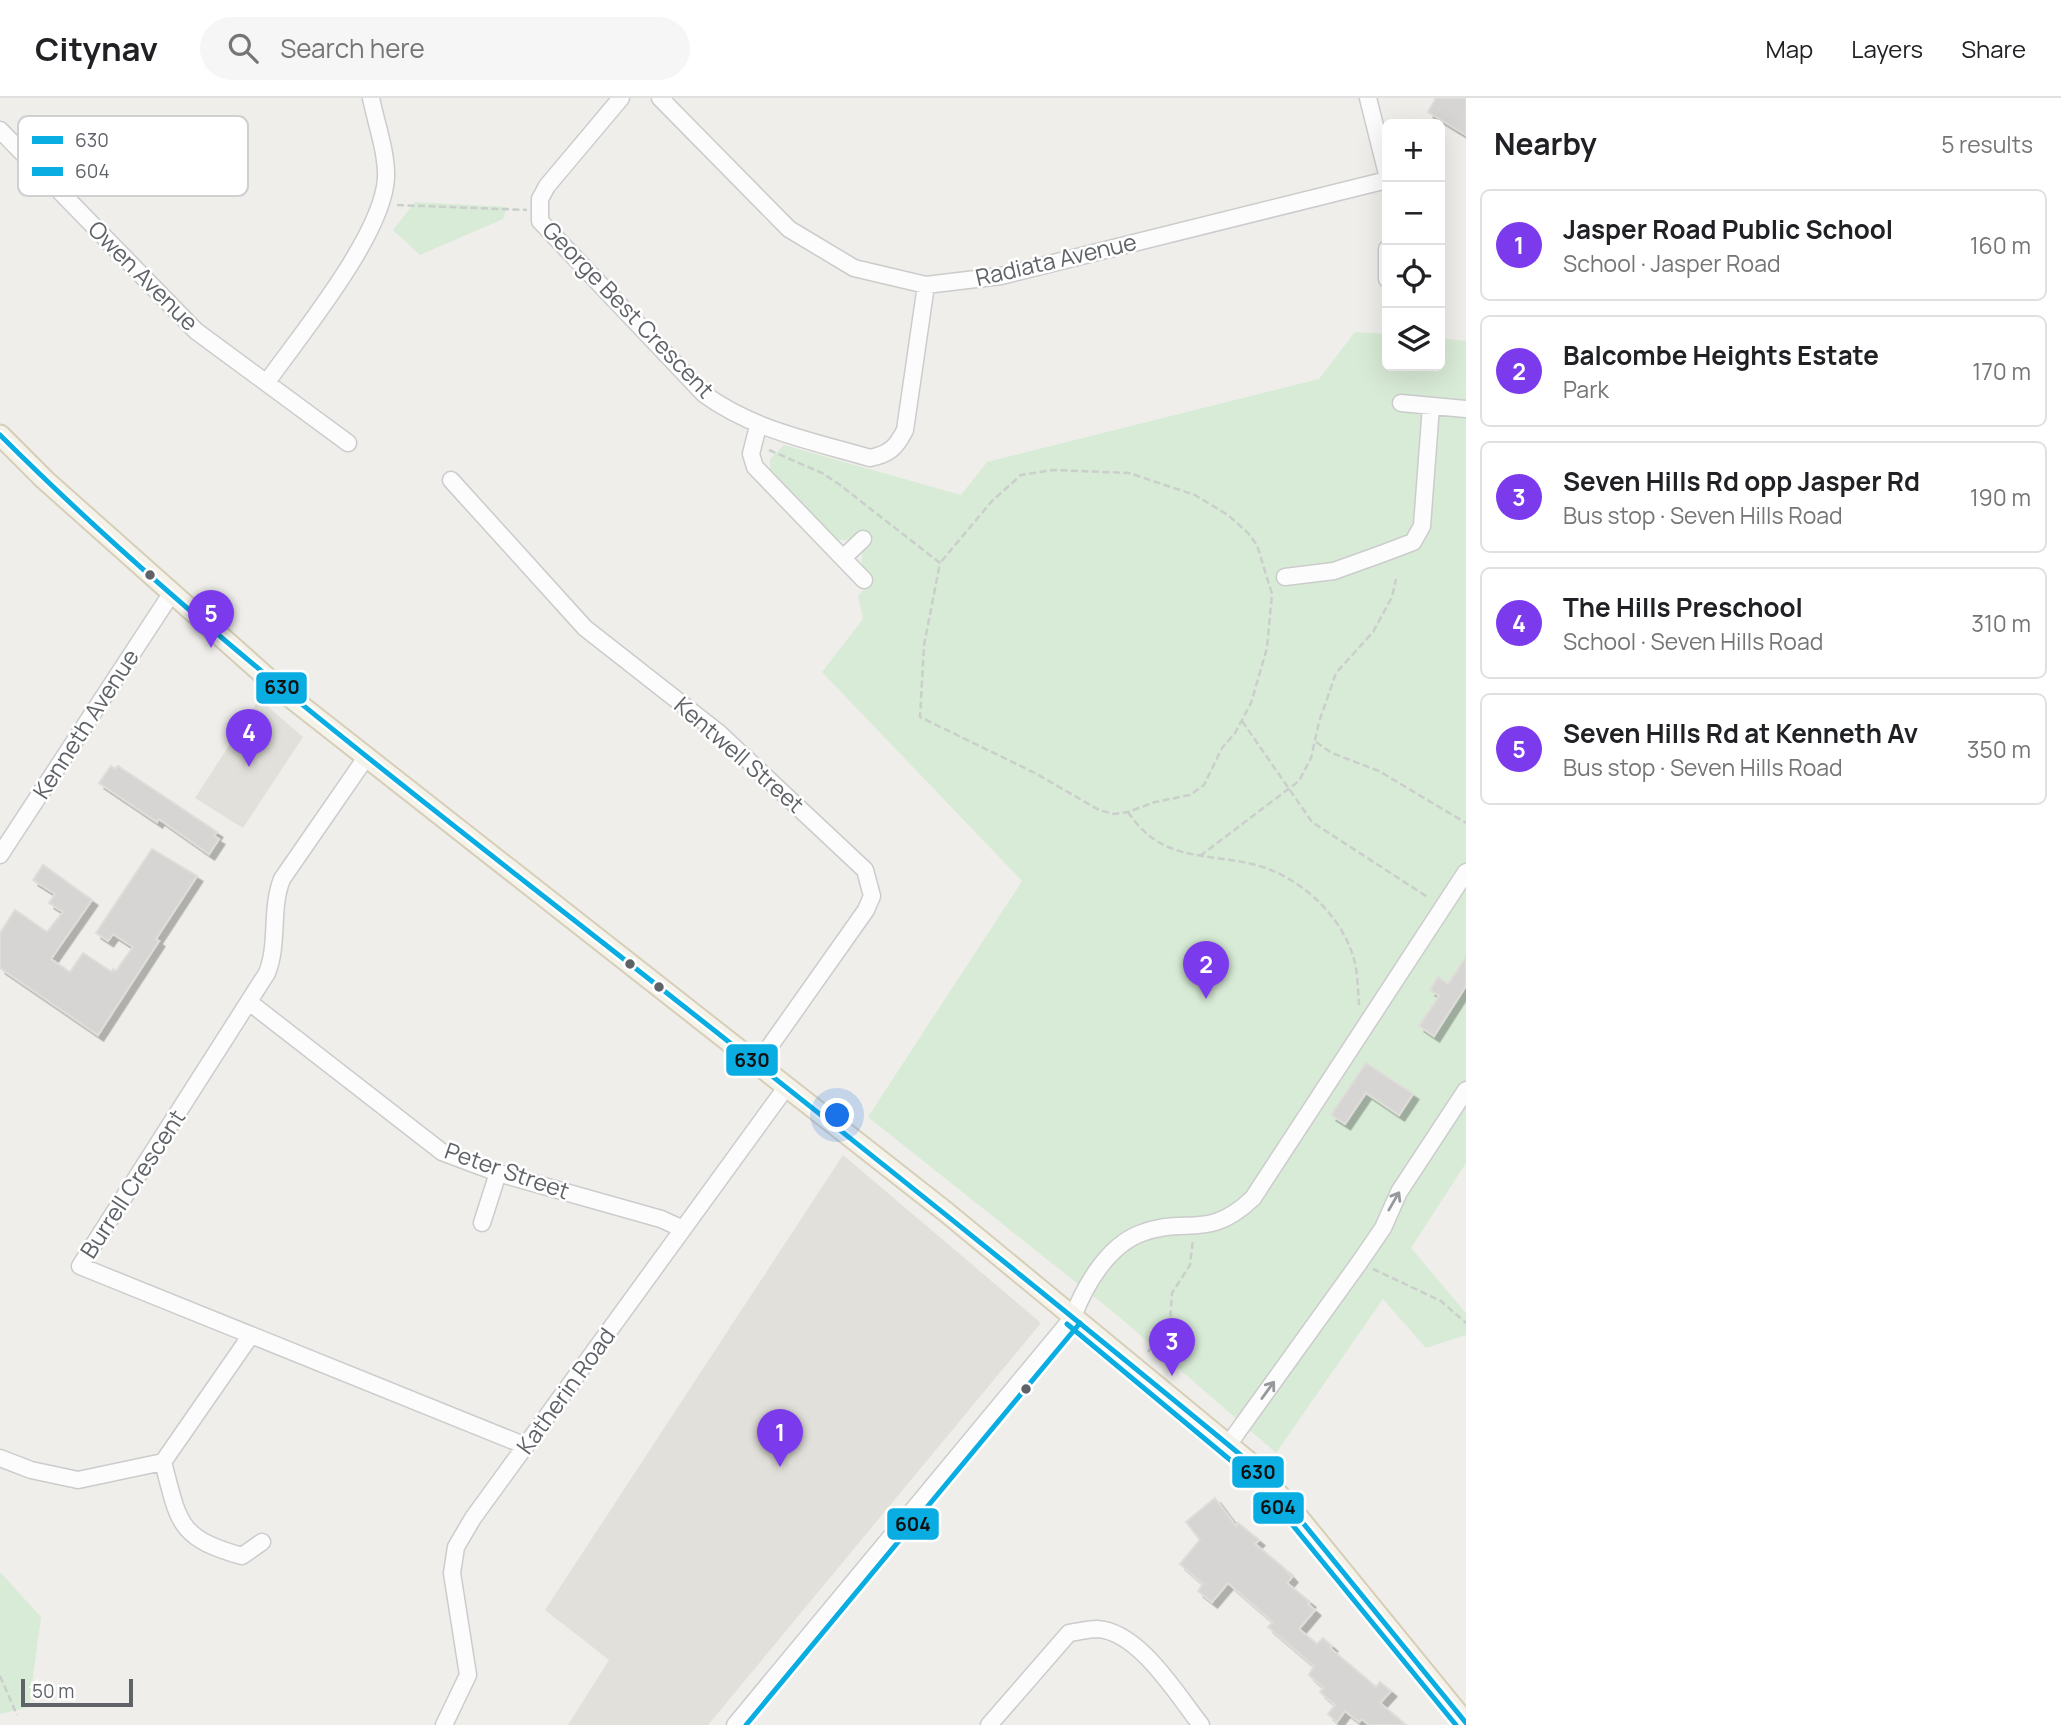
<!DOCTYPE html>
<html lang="en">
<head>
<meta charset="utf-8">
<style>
  :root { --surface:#fff; --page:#f6f6f6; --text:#202124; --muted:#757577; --line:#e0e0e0; --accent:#7c3aed }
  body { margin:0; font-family:Manrope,sans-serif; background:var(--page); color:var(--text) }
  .controls { position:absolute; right:21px; top:21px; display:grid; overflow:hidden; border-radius:10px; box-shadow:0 7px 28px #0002 }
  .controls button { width:63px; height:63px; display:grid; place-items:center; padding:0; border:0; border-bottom:2px solid var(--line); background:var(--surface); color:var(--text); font:35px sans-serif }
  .scale { position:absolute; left:21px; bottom:18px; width:112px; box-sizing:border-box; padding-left:7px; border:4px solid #5f6368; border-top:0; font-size:19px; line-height:24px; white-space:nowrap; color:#5f6368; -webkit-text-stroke:5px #fff; paint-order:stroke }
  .you { position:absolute; left:838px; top:1018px; width:24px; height:24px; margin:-18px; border:5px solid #fff; border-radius:50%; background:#1a73e8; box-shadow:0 0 0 10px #1a73e833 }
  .badge { display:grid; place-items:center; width:46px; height:46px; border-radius:50%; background:var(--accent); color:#fff; font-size:23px; font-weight:700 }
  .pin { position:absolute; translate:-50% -58px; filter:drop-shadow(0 2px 4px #0008) }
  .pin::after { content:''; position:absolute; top:37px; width:24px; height:21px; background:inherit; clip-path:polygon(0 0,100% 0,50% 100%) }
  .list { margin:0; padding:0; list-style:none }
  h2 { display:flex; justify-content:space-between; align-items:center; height:91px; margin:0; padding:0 28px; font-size:30px }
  h2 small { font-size:23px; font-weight:400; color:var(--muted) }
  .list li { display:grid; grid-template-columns:46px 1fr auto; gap:21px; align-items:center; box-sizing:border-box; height:112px; margin:0 14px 14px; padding:0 14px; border:2px solid var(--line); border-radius:10px }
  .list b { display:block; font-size:26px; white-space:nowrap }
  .list p { margin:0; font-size:23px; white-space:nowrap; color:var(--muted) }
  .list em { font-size:23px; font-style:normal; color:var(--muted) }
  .icon { flex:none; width:38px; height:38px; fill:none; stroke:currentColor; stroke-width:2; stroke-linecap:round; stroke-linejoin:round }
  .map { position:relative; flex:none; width:1466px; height:1627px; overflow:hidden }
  header { display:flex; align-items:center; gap:42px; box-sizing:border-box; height:98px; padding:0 35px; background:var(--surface); border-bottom:2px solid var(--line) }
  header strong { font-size:33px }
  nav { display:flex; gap:38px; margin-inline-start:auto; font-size:24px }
  .search { width:490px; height:63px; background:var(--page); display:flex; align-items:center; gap:18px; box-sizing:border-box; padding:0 24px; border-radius:38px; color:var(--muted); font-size:26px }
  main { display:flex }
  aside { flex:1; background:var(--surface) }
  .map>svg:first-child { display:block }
  .education { fill:#e2e0da }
  .green { fill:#d8ebd6 }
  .building { fill:#d6d5d3; stroke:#deddd9; stroke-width:2; filter:url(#shadow) }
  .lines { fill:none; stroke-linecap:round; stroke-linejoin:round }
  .minor-casing { stroke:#cbcccc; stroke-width:19 }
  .major-casing { stroke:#d7ceb8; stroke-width:23 }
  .path { stroke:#cacfcc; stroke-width:2.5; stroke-dasharray:7 3.5; stroke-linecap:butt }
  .minor { stroke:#fdfcfc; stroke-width:16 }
  .major { stroke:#f4f2e9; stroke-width:19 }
  .bus-1-casing { stroke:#fff; stroke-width:10 }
  .bus-2-casing { stroke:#fff; stroke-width:10 }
  .bus-1 { stroke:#0aade2; stroke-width:5 }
  .bus-2 { stroke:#0aade2; stroke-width:5 }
  .oneway { stroke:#96999c }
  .bus-dot { fill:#5f6368; stroke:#fff; stroke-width:2.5 }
  .labels { text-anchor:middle; stroke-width:5; stroke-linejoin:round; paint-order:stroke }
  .street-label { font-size:23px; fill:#5f6368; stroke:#fff }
  .key { fill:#fff; stroke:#cfd0d2; stroke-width:2 }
  .key-label { font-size:19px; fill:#5f6368 }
  .line-badge { stroke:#fff; stroke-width:2.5 }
  .pale-badge-label { font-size:19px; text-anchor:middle; font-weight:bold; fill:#111 }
</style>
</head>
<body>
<header>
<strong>Citynav</strong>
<div class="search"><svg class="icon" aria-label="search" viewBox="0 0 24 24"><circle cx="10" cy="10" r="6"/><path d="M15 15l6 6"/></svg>Search here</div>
<nav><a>Map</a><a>Layers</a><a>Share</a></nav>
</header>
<main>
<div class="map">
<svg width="1466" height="1627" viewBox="0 0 1466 1627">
  <defs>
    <filter id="shadow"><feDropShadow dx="5.5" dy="5.5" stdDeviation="0" flood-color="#0004"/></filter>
  </defs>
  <rect width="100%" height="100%" fill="#efeeea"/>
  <!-- education -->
  <path class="education" d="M259 601 303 639 243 730 195 700Z
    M843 1057 1041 1225 708 1627H568L609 1562 545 1512Z"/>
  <!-- green -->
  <path class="green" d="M415 104 507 109 503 121 420 157 393 132Z
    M1355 234 1387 236V268H1440V240L1466 243V1065L1411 1150 1466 1215V1237L1426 1250 1383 1201 1276 1355 1117 1217 868 1019 1022 783 822 574 863 521 858 498 874 481 862 468V454L871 445 859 433 850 442H836L770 374V361L784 347 961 397 987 364 1319 281Z
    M0 1474 41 1519 29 1609 0 1616Z"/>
  <!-- building -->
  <path class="building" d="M1436 0H1466V37L1428 14Z
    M111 668 115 671 118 668 217 734 214 738 219 741 209 756 159 721 157 724 99 685Z
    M152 751 197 778 156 841 159 843 98 937 0 870V835L15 812 47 834 63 814 49 805 55 796 33 782 43 767 92 802 51 861 70 874 83 855 112 874 113 871 116 873 133 849 113 836 108 843 96 835Z
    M1466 859V888L1434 938 1419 928 1439 898 1430 892 1438 879 1448 886Z
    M1366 965 1413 996 1399 1017 1366 995 1345 1026 1331 1017Z
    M1215 1400 1236 1428 1238 1425 1259 1442 1255 1446 1285 1471 1292 1479 1287 1485 1310 1504 1308 1506 1315 1512 1299 1531 1317 1546 1323 1540 1332 1548 1330 1550 1376 1589 1380 1584 1391 1593 1380 1605 1406 1627H1369L1362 1621 1359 1624 1345 1613 1337 1624 1328 1616 1335 1607 1320 1594 1324 1590 1309 1577 1314 1568 1268 1529 1273 1524 1228 1485 1212 1504 1198 1493 1203 1486 1180 1466 1200 1442 1186 1424Z"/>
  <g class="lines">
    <!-- minor casing -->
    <g class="minor-casing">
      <path id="minor" d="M621 0 547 88 540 101V123L704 296C753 332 812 343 870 360 889 356 896 350 905 332L926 187
        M660 0 789 131 854 170 926 187 1001 178 1387 82
        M1368 0 1387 76
        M0 32 196 233 348 345
        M1387 151V181
        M267 284C301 236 383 137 386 80 387 55 376 25 371 0
        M1401 305 1466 311
        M758 328 751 356 755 369 864 482
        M451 382 585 530 719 635 865 772 872 798 866 812 758 965
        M843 460 863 441
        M1285 479 1334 473 1384 455 1413 444 1422 428 1431 308
        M367 658 282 781C270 811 279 845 267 875L80 1168 526 1348
        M0 757 171 496
        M249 904 442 1054 498 1075 661 1121 683 1131
        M482 1125 498 1075
        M1228 1347 1359 1165 1383 1130 1399 1094 1466 992
        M0 1360 31 1372 78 1382 163 1364 251 1237
        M163 1364C179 1424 177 1440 242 1458L262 1444
        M444 1627 468 1577 452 1475 456 1449 473 1420 787 988
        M735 1627 1073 1219C1084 1189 1107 1149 1139 1136 1186 1117 1207 1144 1253 1100L1466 774
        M989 1627 1069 1535C1078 1534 1088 1531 1097 1531 1139 1533 1177 1597 1201 1627"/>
    </g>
    <!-- major casing -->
    <g class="major-casing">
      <path id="major" d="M0 337 45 382 281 592 946 1114 1248 1363 1290 1409 1466 1625"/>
    </g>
    <!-- path -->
    <path class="path" d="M397 107 527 112
      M769 352 822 375 840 387 940 465 924 547 920 619 1035 675 1099 712 1114 716 1128 714 1155 704 1190 697 1204 687 1222 650 1235 635 1251 605 1267 550 1272 496 1257 447 1248 435 1228 417 1195 397 1129 375 1053 372 1021 377 992 403 940 465
      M1242 623 1312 724 1429 800
      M1316 644 1332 655 1379 673 1466 725
      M1128 714C1162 765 1205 754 1256 767 1301 779 1344 819 1355 865 1358 879 1358 893 1359 907
      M1200 758 1299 683 1311 660 1319 624 1336 575 1373 534 1392 499 1396 481
      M1373 1171 1441 1203 1466 1225
      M1148 1254 1170 1223 1172 1195 1190 1167 1193 1141
      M0 1578 17 1617"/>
    <!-- minor -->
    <use href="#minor" class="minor"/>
    <!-- major -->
    <use href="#major" class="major"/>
    <!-- bus-1 casing -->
    <g class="bus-1-casing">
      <path id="bus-1" d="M0 337C186 523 396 682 602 844 820 1015 1035 1187 1248 1363L1290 1409 1466 1625"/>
    </g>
    <!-- bus-2 casing -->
    <g class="bus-2-casing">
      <path id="bus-2" d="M1067 1226 1259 1386 1456 1627
        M746 1627 1080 1225"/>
    </g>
    <!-- bus-1 -->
    <use href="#bus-1" class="bus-1"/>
    <!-- bus-2 -->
    <use href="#bus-2" class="bus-2"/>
  </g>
  <!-- one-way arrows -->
  <defs><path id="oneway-shaft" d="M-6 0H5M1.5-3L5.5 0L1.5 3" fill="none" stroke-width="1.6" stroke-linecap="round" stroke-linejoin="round" transform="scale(1.75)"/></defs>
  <g class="oneway">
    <use href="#oneway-shaft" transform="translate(1394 1103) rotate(-60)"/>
    <use href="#oneway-shaft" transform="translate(1268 1292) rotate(-54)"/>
  </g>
  <!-- markers -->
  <g class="bus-dot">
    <circle cx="150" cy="477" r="6"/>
    <circle cx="630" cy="866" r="6"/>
    <circle cx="659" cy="889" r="6"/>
    <circle cx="1026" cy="1291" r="6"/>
  </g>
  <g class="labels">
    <!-- street labels -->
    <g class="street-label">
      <text transform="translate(1056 162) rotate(-13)" y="8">Radiata Avenue</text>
      <text transform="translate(143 178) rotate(45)" y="8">Owen Avenue</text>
      <text transform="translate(628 212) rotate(46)" y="8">George Best Crescent</text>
      <text transform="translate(86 626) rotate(-57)" y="8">Kenneth Avenue</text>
      <text transform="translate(739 657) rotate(41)" y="8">Kentwell Street</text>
      <text transform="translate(507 1073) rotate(19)" y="8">Peter Street</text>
      <text transform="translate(133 1086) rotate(-57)" y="8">Burrell Crescent</text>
      <text transform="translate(566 1293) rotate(-54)" y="8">Katherin Road</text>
    </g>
  </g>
  <!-- legend -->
  <rect x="18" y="18" width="230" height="80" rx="10" class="key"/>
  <rect x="32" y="38" width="31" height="8" fill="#0aade2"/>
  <rect x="32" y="69" width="31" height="9" fill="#0aade2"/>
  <g class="key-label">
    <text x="75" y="49">630</text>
    <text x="75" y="80">604</text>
  </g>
  <g class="line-badge">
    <rect x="255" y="573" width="53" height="34" rx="7" fill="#0aade2"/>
    <rect x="725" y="945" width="54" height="34" rx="7" fill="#0aade2"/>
    <rect x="1231" y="1357" width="54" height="34" rx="7" fill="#0aade2"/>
    <rect x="1252" y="1393" width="53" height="34" rx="7" fill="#0aade2"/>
    <rect x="886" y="1409" width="54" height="34" rx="7" fill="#0aade2"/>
  </g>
  <g class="pale-badge-label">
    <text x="282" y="596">630</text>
    <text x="752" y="969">630</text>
    <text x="1258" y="1381">630</text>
    <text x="1278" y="1416">604</text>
    <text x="913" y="1433">604</text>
  </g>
</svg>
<div class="controls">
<button>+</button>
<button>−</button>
<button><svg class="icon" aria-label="locate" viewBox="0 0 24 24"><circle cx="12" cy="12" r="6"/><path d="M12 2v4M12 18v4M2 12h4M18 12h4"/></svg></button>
<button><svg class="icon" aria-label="layers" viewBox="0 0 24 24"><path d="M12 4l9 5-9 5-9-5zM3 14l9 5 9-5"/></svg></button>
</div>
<div class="scale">50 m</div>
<div class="you"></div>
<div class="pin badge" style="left:780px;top:1369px">1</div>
<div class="pin badge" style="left:1206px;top:901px">2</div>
<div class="pin badge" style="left:1172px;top:1278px">3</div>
<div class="pin badge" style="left:249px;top:669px">4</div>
<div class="pin badge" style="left:211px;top:550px">5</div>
</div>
<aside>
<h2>Nearby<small>5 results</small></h2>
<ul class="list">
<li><span class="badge">1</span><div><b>Jasper Road Public School</b><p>School · Jasper Road</p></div><em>160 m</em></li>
<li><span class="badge">2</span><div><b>Balcombe Heights Estate</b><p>Park</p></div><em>170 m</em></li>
<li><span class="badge">3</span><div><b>Seven Hills Rd opp Jasper Rd</b><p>Bus stop · Seven Hills Road</p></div><em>190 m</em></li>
<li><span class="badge">4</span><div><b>The Hills Preschool</b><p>School · Seven Hills Road</p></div><em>310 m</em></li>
<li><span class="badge">5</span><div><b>Seven Hills Rd at Kenneth Av</b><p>Bus stop · Seven Hills Road</p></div><em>350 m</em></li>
</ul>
</aside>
</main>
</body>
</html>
